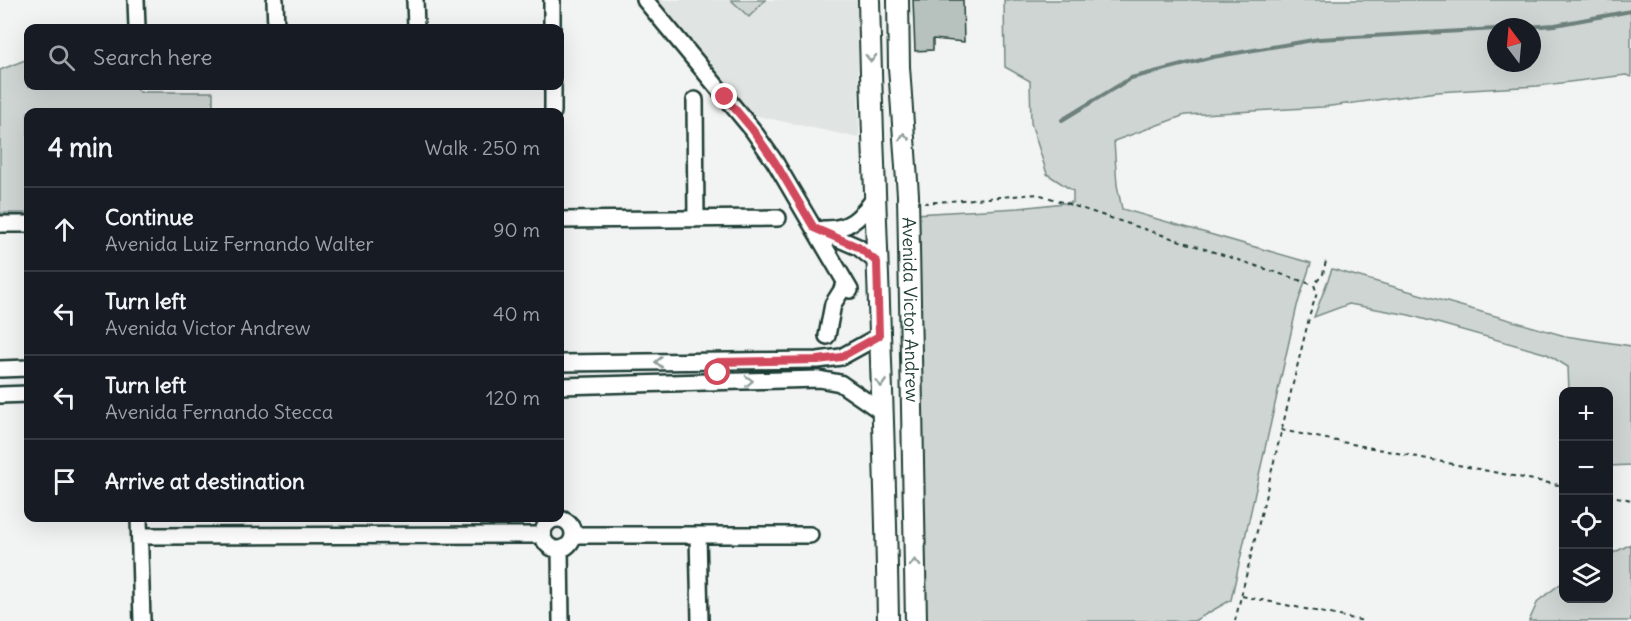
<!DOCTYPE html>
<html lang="en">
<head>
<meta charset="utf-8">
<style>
  :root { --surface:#171b24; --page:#242831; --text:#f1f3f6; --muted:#9ea1a6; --line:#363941 }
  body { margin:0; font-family:Delius,sans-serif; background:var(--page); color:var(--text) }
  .controls { position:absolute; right:18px; bottom:18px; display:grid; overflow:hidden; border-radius:12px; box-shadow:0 6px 24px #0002 }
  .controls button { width:54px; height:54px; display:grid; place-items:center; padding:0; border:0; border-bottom:2px solid var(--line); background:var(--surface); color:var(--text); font:30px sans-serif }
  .compass { position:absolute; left:1487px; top:18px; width:54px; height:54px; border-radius:50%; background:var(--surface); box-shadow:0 6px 24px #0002; rotate:344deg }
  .stop { position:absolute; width:18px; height:18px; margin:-14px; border:4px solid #d1495b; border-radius:50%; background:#fff }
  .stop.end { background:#d1495b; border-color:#fff; box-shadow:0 2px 6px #0008 }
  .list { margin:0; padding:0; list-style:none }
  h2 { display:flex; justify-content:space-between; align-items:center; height:78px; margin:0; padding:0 24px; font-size:26px }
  h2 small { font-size:20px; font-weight:400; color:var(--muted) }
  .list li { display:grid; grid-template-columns:39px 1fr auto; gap:18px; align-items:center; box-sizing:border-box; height:84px; padding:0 24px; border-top:2px solid var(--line) }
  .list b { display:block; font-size:22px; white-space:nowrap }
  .list p { margin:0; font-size:20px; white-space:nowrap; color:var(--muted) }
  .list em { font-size:20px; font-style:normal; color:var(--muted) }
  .icon { flex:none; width:33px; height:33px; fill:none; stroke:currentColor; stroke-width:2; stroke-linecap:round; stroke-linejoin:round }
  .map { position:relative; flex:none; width:1631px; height:621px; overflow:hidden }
  .search { position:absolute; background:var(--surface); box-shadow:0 6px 24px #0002; left:24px; top:24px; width:540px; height:66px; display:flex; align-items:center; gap:15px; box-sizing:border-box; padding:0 21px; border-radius:12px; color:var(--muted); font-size:22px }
  .panel { position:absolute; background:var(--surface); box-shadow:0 6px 24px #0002; left:24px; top:108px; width:540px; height:414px; border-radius:12px }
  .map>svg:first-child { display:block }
  .built { fill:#e0e4e3 }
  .green { fill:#ced5d3; stroke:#768984; stroke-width:1.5; fill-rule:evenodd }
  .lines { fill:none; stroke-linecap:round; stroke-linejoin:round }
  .stream { stroke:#6d807b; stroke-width:4 }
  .building { fill:#b7c1bd; stroke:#1f3d34; stroke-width:1.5 }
  .minor-casing { stroke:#1f3d34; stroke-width:20 }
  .major-casing { stroke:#1f3d34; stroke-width:24 }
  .path { stroke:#1f3d34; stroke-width:2; stroke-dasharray:4.5 4.5; stroke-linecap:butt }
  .minor { stroke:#fff; stroke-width:15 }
  .major { stroke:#fff; stroke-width:20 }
  .oneway { stroke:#8f9e9a }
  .route { stroke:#d1495b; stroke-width:8 }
  .labels { text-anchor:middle; stroke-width:5; stroke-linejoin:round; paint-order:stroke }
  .street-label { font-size:18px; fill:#1f3d34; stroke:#fff }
</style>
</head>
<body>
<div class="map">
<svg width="1631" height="621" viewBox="0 0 1631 621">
  <rect width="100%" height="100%" fill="#f2f3f3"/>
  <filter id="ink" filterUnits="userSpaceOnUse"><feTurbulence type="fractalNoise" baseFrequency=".0167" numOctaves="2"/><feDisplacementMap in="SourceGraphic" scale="12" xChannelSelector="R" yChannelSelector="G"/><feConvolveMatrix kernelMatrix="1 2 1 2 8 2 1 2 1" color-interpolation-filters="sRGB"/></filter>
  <g filter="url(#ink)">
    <!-- built -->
    <path class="built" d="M650 0H857L859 138 749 114Z"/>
    <!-- green -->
    <path class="green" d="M731 0H765L749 17Z
      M1004 0H1631V77L1626 75 1537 86 1437 92 1323 107 1185 115 1114 141 1117 185 1122 209 1311 263 1297 306 1231 600 1194 621H924L915 214 1019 208 1073 202V191L1047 174 1031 123 1030 81 1005 67ZM1496 27H1532V63H1496Z
      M25 60H28V86H135L139 92H213V112H28V213H0V70Z
      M1332 269 1565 336 1631 346V465L1609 466 1608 392 1569 391 1568 367 1547 354 1409 315 1349 304 1314 317Z
      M1631 544V621H1529L1538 601 1563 582 1564 598H1608L1609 555Z"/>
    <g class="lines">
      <!-- stream -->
      <path class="stream" d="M1526 27 1555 25 1631 11
        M1062 120 1131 78 1213 57 1319 39 1496 29"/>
    </g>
    <!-- building -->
    <path class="building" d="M913 0H963L964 42 933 39V50L915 51Z"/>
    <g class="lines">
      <!-- minor casing -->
      <g class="minor-casing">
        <path id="minor" d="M136 0 137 28
          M275 0 276 28
          M415 0 416 28
          M552 0V28
          M645 0 752 129 775 162 850 290
          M553 86V112
          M695 100 696 219
          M560 220 778 218
          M0 224H28
          M814 228 858 247 877 262
          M823 229C849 230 860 218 874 199
          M827 336 833 304 845 285
          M560 363 818 360 841 357 879 336
          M0 369 28 368
          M560 386 819 379 840 383 882 412
          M0 395 28 394
          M139 518 142 621
          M543 534a15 15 0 1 1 30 0a15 15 0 1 1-30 0Z
          M573 535H810
          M698 535 700 621
          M140 536 543 535
          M560 549 561 621"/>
      </g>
      <!-- major casing -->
      <g class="major-casing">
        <g id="major">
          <path d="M869 0C874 207 885 414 888 621"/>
          <path id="s1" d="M898 0 899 67 908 195 916 621"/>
        </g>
      </g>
      <!-- path -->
      <path class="path" d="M924 203 1038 194 1314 285
        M1281 430 1564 486
        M1608 495 1631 500
        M1242 596 1364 621
        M1235 621 1310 314 1317 293 1314 285 1323 274 1326 261"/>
      <!-- minor -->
      <use href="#minor" class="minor"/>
      <!-- major -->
      <use href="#major" class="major"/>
    </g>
    <!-- one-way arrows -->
    <defs><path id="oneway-chevron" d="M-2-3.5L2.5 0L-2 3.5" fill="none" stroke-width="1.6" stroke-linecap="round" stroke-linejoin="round" transform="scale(1.5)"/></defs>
    <g class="oneway">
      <use href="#oneway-chevron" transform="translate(871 58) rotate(89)"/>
      <use href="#oneway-chevron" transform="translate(904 137) rotate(-94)"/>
      <use href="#oneway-chevron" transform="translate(659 362) rotate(179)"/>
      <use href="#oneway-chevron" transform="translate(749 381) rotate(-2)"/>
      <use href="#oneway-chevron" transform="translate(881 383) rotate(88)"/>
      <use href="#oneway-chevron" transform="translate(915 563) rotate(-91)"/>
    </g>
  </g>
  <g class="lines" filter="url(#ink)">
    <!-- route -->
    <path class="route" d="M718 373 721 366 718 362 818 360 841 357 879 336 877 262 858 247 814 228 775 162 752 129 725 97"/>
  </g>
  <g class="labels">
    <!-- street labels -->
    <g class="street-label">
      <text dy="6" stroke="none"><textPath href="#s1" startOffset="310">Avenida Victor Andrew</textPath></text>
    </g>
  </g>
</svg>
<div class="controls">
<button>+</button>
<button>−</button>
<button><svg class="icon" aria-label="locate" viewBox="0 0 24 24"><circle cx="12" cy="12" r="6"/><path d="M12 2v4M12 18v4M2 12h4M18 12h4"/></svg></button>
<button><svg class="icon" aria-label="layers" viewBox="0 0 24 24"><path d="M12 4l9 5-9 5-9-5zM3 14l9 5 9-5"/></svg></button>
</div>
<svg class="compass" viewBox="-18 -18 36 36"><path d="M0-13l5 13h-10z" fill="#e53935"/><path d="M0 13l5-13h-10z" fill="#9ea1a6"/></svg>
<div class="stop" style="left:718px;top:373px"></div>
<div class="stop end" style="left:725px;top:97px"></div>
<div class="search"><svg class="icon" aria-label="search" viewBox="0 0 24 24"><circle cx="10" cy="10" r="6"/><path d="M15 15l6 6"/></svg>Search here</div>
<section class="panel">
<h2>4 min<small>Walk · 250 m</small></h2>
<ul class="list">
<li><svg class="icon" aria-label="ahead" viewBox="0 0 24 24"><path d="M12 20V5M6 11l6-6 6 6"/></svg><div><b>Continue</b><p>Avenida Luiz Fernando Walter</p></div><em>90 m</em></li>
<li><svg class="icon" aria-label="left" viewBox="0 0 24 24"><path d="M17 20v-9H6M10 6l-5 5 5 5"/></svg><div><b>Turn left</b><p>Avenida Victor Andrew</p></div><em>40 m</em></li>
<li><svg class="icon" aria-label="left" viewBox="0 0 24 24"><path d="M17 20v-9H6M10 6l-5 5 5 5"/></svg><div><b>Turn left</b><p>Avenida Fernando Stecca</p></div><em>120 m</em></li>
<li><svg class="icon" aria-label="arrive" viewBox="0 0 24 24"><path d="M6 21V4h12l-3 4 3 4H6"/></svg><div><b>Arrive at destination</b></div></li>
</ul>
</section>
</div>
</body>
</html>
